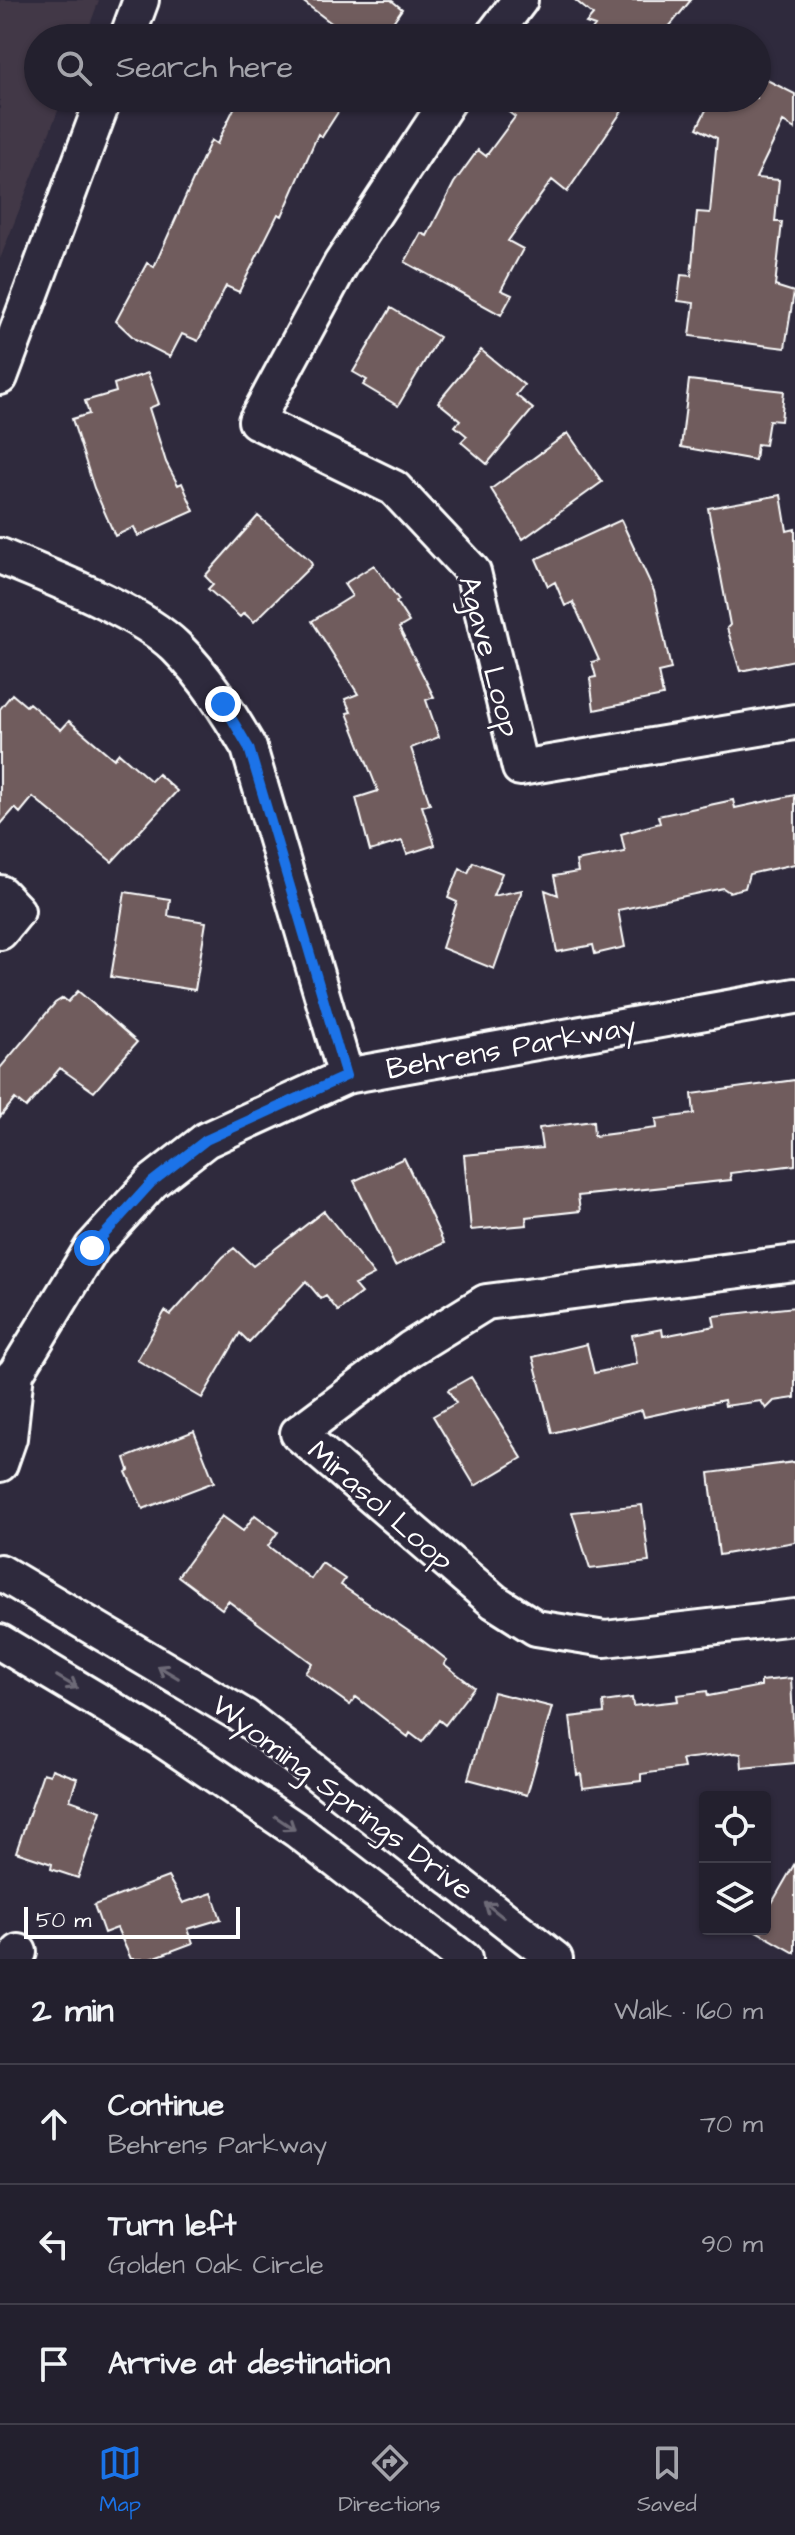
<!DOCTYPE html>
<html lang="en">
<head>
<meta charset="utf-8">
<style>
  :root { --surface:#23202e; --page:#2b2836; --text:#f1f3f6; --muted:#a3a3aa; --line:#403e4a; --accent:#1a73e8 }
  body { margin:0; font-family:"Architects Daughter",sans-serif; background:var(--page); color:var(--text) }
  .controls { position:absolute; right:24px; bottom:24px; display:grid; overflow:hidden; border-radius:8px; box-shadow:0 2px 6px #0004 }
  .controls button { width:72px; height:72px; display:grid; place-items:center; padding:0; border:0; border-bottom:2px solid var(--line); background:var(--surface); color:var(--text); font:40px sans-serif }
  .scale { position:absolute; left:24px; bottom:20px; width:216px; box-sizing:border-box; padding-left:8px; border:4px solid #fff; border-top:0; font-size:22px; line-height:28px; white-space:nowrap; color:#fff; -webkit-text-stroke:6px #2f2a3d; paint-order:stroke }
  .stop { position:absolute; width:24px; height:24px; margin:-18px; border:6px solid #1a73e8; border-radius:50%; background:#fff }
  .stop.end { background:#1a73e8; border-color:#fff; box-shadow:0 2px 8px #0008 }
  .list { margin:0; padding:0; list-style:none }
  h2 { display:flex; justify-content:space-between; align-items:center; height:104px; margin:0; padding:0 32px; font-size:34px }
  h2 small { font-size:26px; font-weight:400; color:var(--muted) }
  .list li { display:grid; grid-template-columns:52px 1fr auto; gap:24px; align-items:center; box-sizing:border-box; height:120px; padding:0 32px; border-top:2px solid var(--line) }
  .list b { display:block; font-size:30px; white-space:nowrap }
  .list p { margin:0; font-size:26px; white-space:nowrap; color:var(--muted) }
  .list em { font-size:26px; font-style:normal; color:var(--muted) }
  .icon { flex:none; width:44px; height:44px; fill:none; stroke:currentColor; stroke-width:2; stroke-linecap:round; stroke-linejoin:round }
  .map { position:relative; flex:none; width:795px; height:1959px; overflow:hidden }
  .search { position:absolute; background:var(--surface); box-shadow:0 2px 6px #0004; left:24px; right:24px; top:24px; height:88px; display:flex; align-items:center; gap:20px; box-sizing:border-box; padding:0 28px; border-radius:44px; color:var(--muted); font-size:30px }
  .sheet { height:464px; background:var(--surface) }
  nav { display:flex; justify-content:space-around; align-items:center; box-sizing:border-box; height:112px; border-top:2px solid var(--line); background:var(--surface); font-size:22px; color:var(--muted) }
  nav a { display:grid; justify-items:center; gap:4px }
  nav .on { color:var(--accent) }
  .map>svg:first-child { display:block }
  .built { fill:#423947 }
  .building { fill:#705c5d; stroke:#fff; stroke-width:2 }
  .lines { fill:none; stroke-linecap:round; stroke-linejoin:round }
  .minor-casing { stroke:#fff; stroke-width:40 }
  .minor { stroke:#2f2a3d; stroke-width:34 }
  .oneway { stroke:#6d6a77 }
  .route { stroke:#1a73e8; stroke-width:10 }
  .labels { text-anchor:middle; stroke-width:6; stroke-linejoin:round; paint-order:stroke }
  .street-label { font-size:30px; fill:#fff; stroke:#2f2a3d }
</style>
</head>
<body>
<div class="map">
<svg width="795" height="1959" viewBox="0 0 795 1959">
  <rect width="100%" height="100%" fill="#2f2a3d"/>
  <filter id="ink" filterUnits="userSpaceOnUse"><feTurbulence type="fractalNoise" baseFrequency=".0125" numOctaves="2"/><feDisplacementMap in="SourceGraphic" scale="16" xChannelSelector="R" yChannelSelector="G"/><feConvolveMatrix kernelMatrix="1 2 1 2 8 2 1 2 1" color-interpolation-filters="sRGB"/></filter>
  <g filter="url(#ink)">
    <!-- built -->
    <path class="built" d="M0 0H99L85 38H38V98H63L0 259Z"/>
    <!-- building -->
    <path class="building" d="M301 0H391L402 9 393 22 397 25 388 38H351Z
      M575 0H691L660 38H586L595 26 586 23 593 15Z
      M757 75 795 94V129L783 122 756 178 779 180 775 222H782L775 286 794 292 785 348 690 336 694 303 678 301 681 275 691 276 697 212 710 213 717 138 697 128 712 98H757Z
      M239 98H347L322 137 318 134 282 216 278 214 239 292 226 286 198 341 182 334 170 357 135 339 116 321 147 263 154 267 211 140 217 144Z
      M491 98H604L622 111 567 192 552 180 508 241 523 249 501 290 512 295 501 315 405 262 421 233 427 236 454 183 478 150 486 156 515 117Z
      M391 308 439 337 398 406 363 385 367 380 353 372Z
      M481 350 524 385 516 395 533 409 487 464 461 442 467 436 455 426 460 420 438 402Z
      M148 373 159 404 149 408 166 462 178 485 182 483 194 511 138 536 134 527 115 536 94 488 72 419 89 414 85 401 116 392 114 384Z
      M689 380 784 391 781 421 769 420 765 445 757 444 755 460 681 447Z
      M568 433 602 482 523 539 491 489Z
      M781 495 787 531 795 529V660L740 671 727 628 730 625 708 508Z
      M258 516 310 560 312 565 254 622 244 613 240 617 208 589 213 584 205 576Z
      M621 520 654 591 671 669 658 672 663 696 594 710 590 678 596 677 592 662 599 660 573 602 565 606 555 582 548 586 536 559Z
      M374 565 399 600 396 602 409 622 399 628 434 697 426 700 439 737 411 748 430 804 422 806 435 845 407 854 402 841 370 851 356 798 378 791 347 713 351 712 345 699 358 694 312 621 352 596 344 584Z
      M12 694 26 706 29 703 61 730 69 721 114 759 119 753 151 781 158 774 177 791 112 862 33 797 20 813 15 808 0 825V709Z
      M795 795V864L749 874 745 888 729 892 723 888 618 910 625 947 595 954 593 945 557 952 545 890 558 895 554 876 578 872 576 861 625 852 621 834 660 823 658 816 733 800 735 808Z
      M473 862 502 873 493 896 522 890 494 969 442 948 457 902 448 898 460 868 468 873Z
      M125 892 170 899 168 916 206 922 195 990 111 977Z
      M78 991 137 1042 94 1092 60 1068 26 1108 15 1099 0 1117V1068L55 1003 63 998 68 1002Z
      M795 1080V1165L730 1173 731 1180 578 1196 580 1211 526 1217 527 1225 471 1230 464 1155 542 1148 539 1128 593 1121 594 1136 657 1128 656 1119 694 1114 692 1094Z
      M404 1158 444 1243 395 1266 354 1181Z
      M324 1211 374 1275 354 1285 361 1293 338 1311 326 1296 321 1299 306 1281 249 1342 240 1333 202 1398 137 1360 165 1311 171 1315 223 1257 234 1248 253 1266Z
      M795 1307V1398L774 1401 766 1409 761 1401 725 1406 724 1400 644 1417 642 1410 552 1433 533 1357 587 1344 594 1373 637 1364 632 1335 662 1329 663 1336 715 1326 713 1316Z
      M471 1377 522 1458 475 1486 433 1416 456 1403 448 1390Z
      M194 1431 214 1482 143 1509 126 1472 129 1470 125 1458Z
      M795 1462V1542L719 1555 709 1473Z
      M642 1505 649 1562 590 1569 572 1512Z
      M255 1515 278 1532 268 1546 311 1579 322 1563 345 1579 341 1585 423 1641 447 1660 444 1664 474 1687 445 1725 439 1720 422 1742 410 1733 408 1737 356 1697 350 1705 305 1673 312 1663 228 1601 222 1609 178 1576 222 1516 243 1531Z
      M791 1678 795 1763 742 1768 741 1754 735 1753 682 1759 684 1768 641 1774V1781L583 1788 581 1774 577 1775 570 1717 604 1713 603 1702 632 1698 633 1706 678 1701 677 1695 707 1691 708 1696 761 1686V1681Z
      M493 1692 552 1707 527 1795 468 1779Z
      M52 1769 77 1778 70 1800 101 1811 78 1878 51 1869 52 1864 16 1852 43 1773 50 1775Z
      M795 1863V1953L756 1931 765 1929V1915Z
      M168 1877 183 1903 212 1893 221 1919 188 1929 193 1943 150 1959H131L117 1928 104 1933 94 1905Z"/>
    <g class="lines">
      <!-- minor casing -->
      <g class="minor-casing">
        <path id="minor" d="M127 38 141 0
          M491 38 520 0
          M450 98 341 264 256 421 394 488 473 572 520 768 795 722
          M0 377 104 98
          M0 556C48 576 140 611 176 647 206 677 228 712 249 748L346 1076
          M0 893 17 911 0 932
          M795 1263 486 1302 410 1349 298 1433 495 1602 536 1628 605 1639 795 1617
          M16 1373 92 1248 152 1182 206 1140 346 1076 795 996
          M0 1464 9 1438 16 1373 0 1389
          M0 1572 245 1717 555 1959
          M0 1642 159 1737 298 1831 464 1959
          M15 1959 19 1952"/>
      </g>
      <!-- minor -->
      <use href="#minor" class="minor"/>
    </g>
    <!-- one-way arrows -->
    <defs><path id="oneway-shaft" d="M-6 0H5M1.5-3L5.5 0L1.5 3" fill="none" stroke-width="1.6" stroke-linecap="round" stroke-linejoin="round" transform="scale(2)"/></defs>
    <g class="oneway">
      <use href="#oneway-shaft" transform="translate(168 1672) rotate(-149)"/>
      <use href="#oneway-shaft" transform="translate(67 1682) rotate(31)"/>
      <use href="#oneway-shaft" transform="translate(285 1823) rotate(34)"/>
      <use href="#oneway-shaft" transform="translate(494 1910) rotate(-142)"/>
    </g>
  </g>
  <g class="lines" filter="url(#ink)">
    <!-- route -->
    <path class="route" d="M92 1248 152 1182 206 1140 346 1076 249 748 223 704"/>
  </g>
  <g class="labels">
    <!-- street labels -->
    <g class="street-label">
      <text transform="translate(490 656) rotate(75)" y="10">Agave Loop</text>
      <text transform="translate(511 1047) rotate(-10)" y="10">Behrens Parkway</text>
      <text transform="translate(381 1505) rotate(41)" y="10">Mirasol Loop</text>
      <text transform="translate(343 1797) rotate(37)" y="10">Wyoming Springs Drive</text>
    </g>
  </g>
</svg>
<div class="controls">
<button><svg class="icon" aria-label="locate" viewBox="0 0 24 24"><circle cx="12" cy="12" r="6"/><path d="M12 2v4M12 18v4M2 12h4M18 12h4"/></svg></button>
<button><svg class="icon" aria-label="layers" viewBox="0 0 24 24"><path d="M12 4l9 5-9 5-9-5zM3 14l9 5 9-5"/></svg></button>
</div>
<div class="scale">50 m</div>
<div class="stop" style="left:92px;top:1248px"></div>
<div class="stop end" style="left:223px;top:704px"></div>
<div class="search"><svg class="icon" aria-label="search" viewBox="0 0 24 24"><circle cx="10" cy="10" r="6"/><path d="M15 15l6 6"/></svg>Search here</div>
</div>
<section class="sheet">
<h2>2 min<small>Walk · 160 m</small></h2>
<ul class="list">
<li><svg class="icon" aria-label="ahead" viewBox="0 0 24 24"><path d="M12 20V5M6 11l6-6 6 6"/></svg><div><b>Continue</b><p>Behrens Parkway</p></div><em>70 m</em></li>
<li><svg class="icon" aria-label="left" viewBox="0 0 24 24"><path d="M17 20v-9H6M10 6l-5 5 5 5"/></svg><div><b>Turn left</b><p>Golden Oak Circle</p></div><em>90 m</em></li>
<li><svg class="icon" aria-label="arrive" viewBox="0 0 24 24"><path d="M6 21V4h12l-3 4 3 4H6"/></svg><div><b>Arrive at destination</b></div></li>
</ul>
</section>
<nav>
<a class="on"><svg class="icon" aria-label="map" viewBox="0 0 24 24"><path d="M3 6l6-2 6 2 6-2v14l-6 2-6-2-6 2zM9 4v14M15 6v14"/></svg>Map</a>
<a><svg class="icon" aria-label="directions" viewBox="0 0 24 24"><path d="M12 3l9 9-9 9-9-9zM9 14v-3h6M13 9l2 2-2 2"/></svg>Directions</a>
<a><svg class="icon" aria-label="saved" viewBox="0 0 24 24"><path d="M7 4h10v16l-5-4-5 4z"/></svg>Saved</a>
</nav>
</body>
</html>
